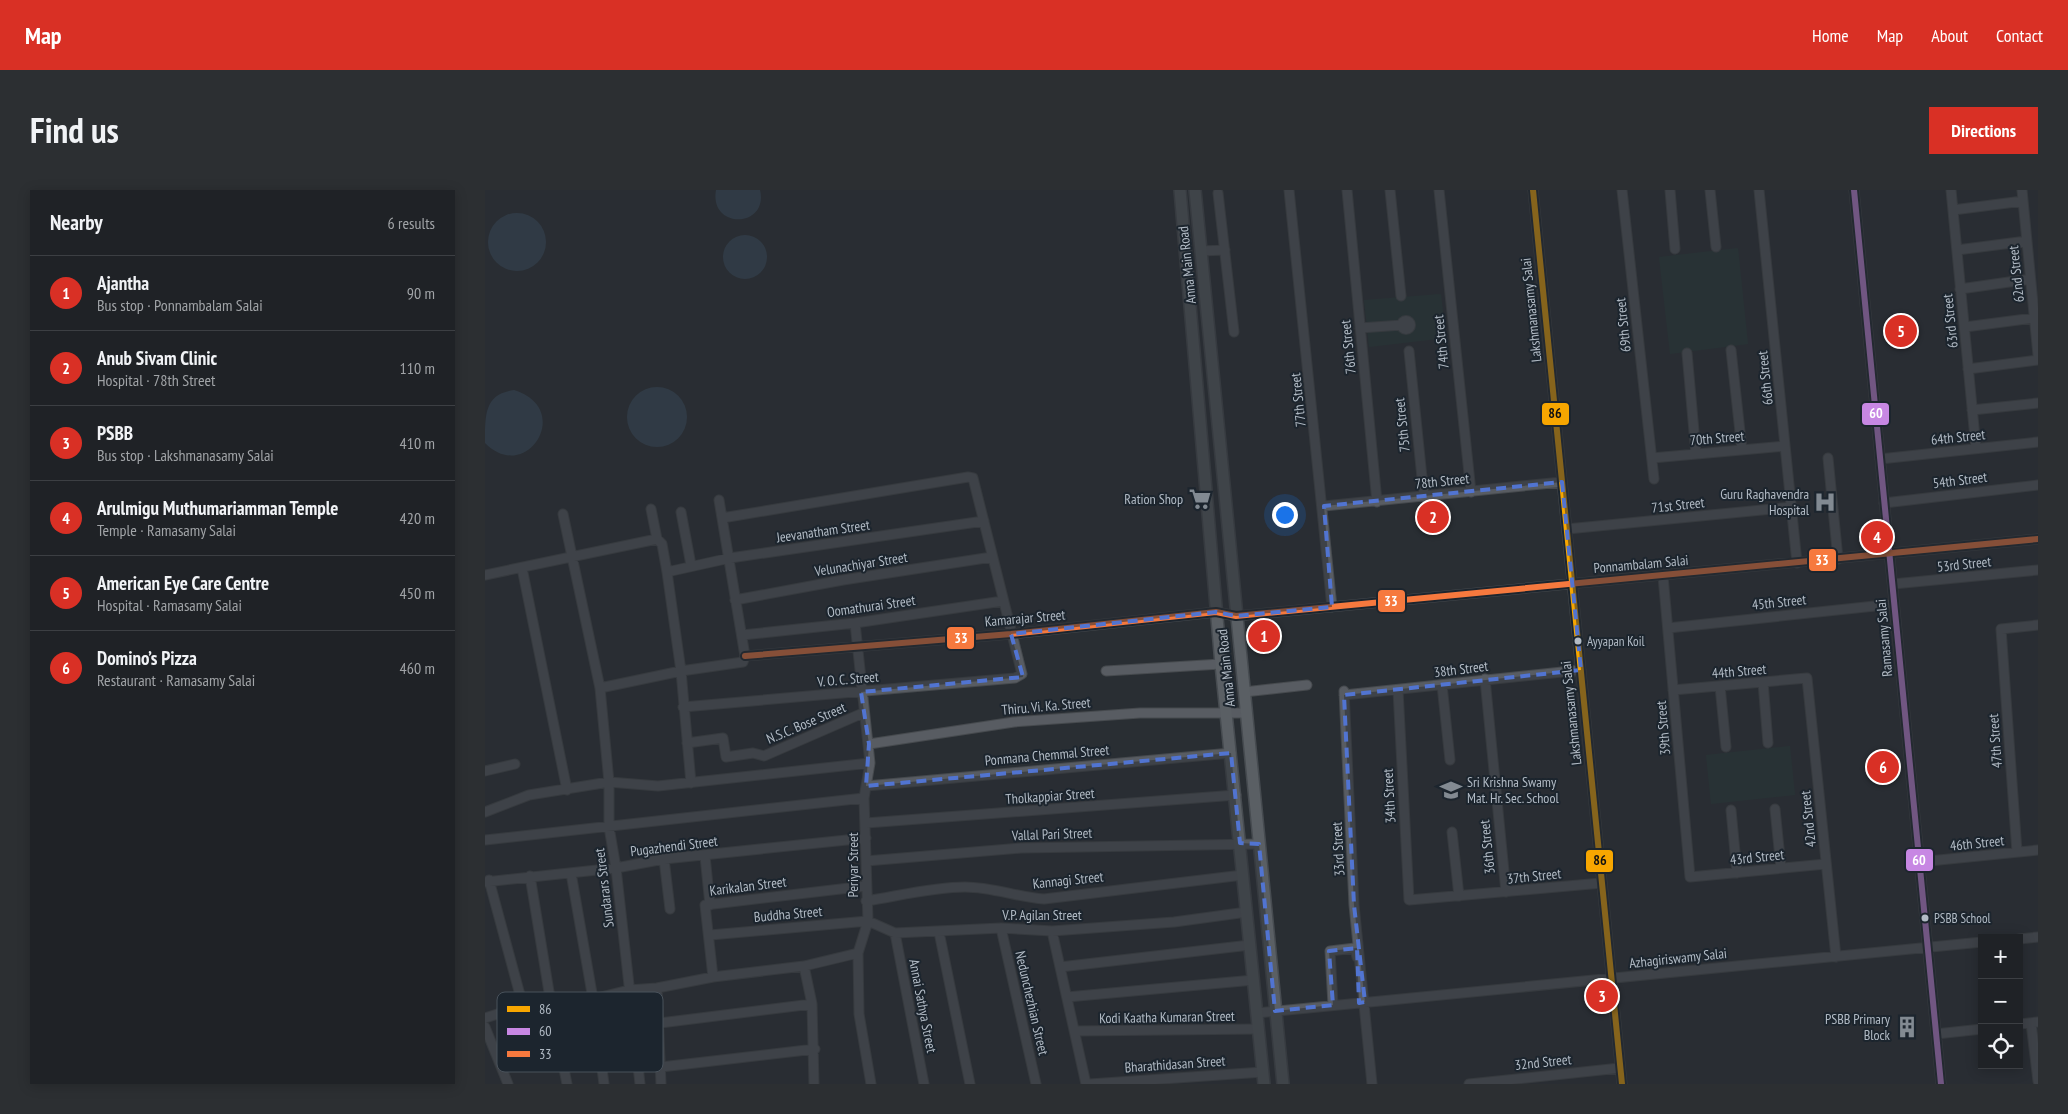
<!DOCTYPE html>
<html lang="en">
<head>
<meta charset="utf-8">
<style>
  :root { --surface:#1f2226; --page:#2c2f32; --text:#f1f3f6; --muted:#a1a4a7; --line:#3c3f43; --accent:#d93025 }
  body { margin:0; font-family:"PT Sans Narrow",sans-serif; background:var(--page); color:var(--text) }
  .controls { position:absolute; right:15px; bottom:15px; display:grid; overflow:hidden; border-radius:0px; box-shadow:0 2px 12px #0003 }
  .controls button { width:45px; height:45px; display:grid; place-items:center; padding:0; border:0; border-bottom:1px solid var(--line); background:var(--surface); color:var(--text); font:25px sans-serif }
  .you { position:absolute; left:799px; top:324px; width:18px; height:18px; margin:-12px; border:4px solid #fff; border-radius:50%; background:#1a73e8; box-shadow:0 0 0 8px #1a73e833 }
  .badge { display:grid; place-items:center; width:32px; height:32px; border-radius:50%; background:var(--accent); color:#fff; font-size:16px; font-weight:700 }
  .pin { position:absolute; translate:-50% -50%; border:2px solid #fff; box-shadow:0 1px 5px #0006 }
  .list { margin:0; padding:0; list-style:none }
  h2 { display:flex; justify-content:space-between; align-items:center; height:65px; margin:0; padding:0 20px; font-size:21px }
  h2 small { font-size:16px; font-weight:400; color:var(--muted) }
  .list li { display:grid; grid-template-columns:32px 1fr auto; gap:15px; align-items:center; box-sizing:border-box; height:75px; padding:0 20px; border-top:1px solid var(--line) }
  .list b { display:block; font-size:19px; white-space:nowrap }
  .list p { margin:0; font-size:16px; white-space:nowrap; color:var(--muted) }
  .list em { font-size:16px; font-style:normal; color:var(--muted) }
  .icon { flex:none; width:28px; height:28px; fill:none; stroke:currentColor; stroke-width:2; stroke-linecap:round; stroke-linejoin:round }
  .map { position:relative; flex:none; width:1553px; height:894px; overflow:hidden; border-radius:0px }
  header { display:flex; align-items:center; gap:30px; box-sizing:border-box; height:70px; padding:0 25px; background:var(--accent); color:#fff }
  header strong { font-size:24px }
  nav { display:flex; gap:28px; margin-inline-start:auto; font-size:18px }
  .intro { display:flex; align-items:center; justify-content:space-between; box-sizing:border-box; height:120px; padding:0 30px }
  h1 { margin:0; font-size:35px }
  .button { padding:12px 22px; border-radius:0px; background:var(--accent); color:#fff; font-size:18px; font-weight:700 }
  main { display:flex; gap:30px; padding:0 30px }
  aside { flex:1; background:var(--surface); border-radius:0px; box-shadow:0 2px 12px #0003 }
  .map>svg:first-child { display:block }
  .green { fill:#263939 }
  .water { fill:#384a5c }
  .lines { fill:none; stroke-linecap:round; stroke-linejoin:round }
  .minor-casing { stroke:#464a4e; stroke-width:11 }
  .major-casing { stroke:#464b50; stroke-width:14 }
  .minor { stroke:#585c62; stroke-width:9 }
  .major { stroke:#5a5f64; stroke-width:11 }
  .bus-1-casing { stroke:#1c252e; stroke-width:10 }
  .bus-2-casing { stroke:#1c252e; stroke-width:10 }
  .bus-3-casing { stroke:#1c252e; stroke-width:10 }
  .bus-1 { stroke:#f7a600; stroke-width:6 }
  .bus-2 { stroke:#c787e3; stroke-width:6 }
  .bus-3 { stroke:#f6793e; stroke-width:6 }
  .marked { fill:none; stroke:#5174d1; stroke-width:4; stroke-dasharray:10 6; stroke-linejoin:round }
  .bus-dot { fill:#b2bbc5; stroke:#1c252e; stroke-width:2 }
  .labels { text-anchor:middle; stroke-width:4; stroke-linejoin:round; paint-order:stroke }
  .bus-label { font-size:13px; fill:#b2bbc5; stroke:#1c252e; text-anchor:start }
  .street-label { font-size:14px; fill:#b2bbc5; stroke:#1c252e }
  .poi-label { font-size:14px; fill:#b2bbc5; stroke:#1c252e; text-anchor:end }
  .key { fill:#1c252e; stroke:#49525b; stroke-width:1 }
  .key-label { font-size:14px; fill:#b2bbc5 }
  .line-badge { stroke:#1c252e; stroke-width:2 }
  .badge-label { font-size:14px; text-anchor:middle; font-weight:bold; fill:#fff }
  .pale-badge-label { font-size:14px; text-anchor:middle; font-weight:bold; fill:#111 }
</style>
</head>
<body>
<header>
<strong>Map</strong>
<nav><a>Home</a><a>Map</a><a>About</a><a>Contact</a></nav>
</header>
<div class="intro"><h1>Find us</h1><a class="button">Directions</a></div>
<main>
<aside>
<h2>Nearby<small>6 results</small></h2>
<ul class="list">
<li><span class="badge">1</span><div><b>Ajantha</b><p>Bus stop · Ponnambalam Salai</p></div><em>90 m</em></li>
<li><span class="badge">2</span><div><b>Anub Sivam Clinic</b><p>Hospital · 78th Street</p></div><em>110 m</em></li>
<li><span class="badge">3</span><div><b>PSBB</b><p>Bus stop · Lakshmanasamy Salai</p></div><em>410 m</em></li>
<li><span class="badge">4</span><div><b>Arulmigu Muthumariamman Temple</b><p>Temple · Ramasamy Salai</p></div><em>420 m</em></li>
<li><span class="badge">5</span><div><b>American Eye Care Centre</b><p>Hospital · Ramasamy Salai</p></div><em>450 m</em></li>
<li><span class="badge">6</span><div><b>Domino’s Pizza</b><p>Restaurant · Ramasamy Salai</p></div><em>460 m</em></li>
</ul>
</aside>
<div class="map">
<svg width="1553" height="894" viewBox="0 0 1553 894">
  <rect width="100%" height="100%" fill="#292e33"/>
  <!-- green -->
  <path class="green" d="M1253 58 1263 154 1185 164 1174 67Z
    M956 104 961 148 884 157 879 110Z
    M1305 556 1310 605 1226 614 1221 565Z"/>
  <!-- water -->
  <path class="water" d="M231 0H275C284 38 224 40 231 0Z
    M3 52a29 29 0 1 1 58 0a29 29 0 1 1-58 0Z
    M238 67a22 22 0 1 1 44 0a22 22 0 1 1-44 0Z
    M142 227a30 30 0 1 1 60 0a30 30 0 1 1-60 0Z
    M29 200C90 219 41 295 0 253 0 223 0 204 29 200Z"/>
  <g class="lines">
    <!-- minor casing -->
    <g class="minor-casing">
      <path id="minor" d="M804 0 847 417
        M862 0 892 312
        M905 0 916 106
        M954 0 986 302
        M1048 0 1137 894
        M1137 0 1169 289
        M1185 0 1190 59
        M1225 0 1231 57
        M1274 0 1312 373
        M1369 0 1456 894
        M1466 0 1491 258
        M1537 0 1553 165
        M733 3 749 142
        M1468 20 1538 11
        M1472 60 1542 51
        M716 61 740 60
        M1475 99 1545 89
        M916.5 135a4.5 4.5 0 1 1 9 0a4.5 4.5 0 1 1-9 0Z
        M1480 137 1549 128
        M875 138 917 135
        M1246 160 1257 260
        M924 161 939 307
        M1202 163 1211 264
        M1483 179 1553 170
        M1487 220 1553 213
        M1167 268 1300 256
        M1343 268 1353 369
        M1395 269 1553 252
        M1399 313 1553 295
        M839 316 1077 292
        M166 319 172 349 177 354 182 382 196 481 206 593
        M196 322 206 375
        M78 324 115 498 124 592V637L131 678 155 894
        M1082 339 1307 317
        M37 378 82 600
        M182 382 245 368 499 331
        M0 385 172 349
        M1178 386 1205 687 1341 674
        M1408 394 1553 380
        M250 410 358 390 507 367
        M370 433 385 573 379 608 383 731 373 763 374 824 386 894
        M1183 438 1409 414
        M257 445 370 433 518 411
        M260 466 526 444 731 422 751 426 1553 349
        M621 481 736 474
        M1000 489 1021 702
        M1278 492 1283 553
        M957 495 965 570
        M1235 496 1241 557
        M115 498 196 481 258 472 260 466 234 310
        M913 500 924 710 1117 693
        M1188 500 1322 488 1351 767
        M859 501 869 715 887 894
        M759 502 822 495
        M859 505 1096 480
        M198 517 530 488 537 484 488 288 483 287 237 328
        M202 553 238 548 241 567 268 563 279 566 378 523
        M384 554 529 532 655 523H761
        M0 581 30 574
        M381 596 746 563
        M1290 619 1296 678
        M1246 620 1252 683
        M0 622 44 605 124 592 173 596 385 573
        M381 633 751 605
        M967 642 974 706
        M0 650 379 608
        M1532 662 1516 439 1553 435
        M220 666 225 715
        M179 669 185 719
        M381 671 536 658 774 654
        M1434 672 1553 660
        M86 683 108 809 119 894
        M45 686 66 814 82 894
        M4 690 38 816
        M0 692 131 678 179 669 381 648
        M381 711C413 706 449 697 480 697 507 697 532 707 559 709L758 685
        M516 738 551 894
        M567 741 601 894
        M454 742 485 894
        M410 743 439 894
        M225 745 383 731 410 743 516 738 567 741 689 732 762 722
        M1534 749 1553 747
        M319 776 327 814 329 894
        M575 777 765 755
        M228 787 220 715 381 696
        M172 798 176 894
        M582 807 769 790
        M848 815 845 761 870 758 872 767
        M772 823 1497 752
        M0 828 38 816 108 809 144 800 172 798 228 787 319 776 373 763
        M175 833 327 814
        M1546 833 1553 891
        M1534 834 1553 832
        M0 837 23 894
        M590 841 774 839
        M1451 844 1497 839
        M176 877 330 859
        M605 894 778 882
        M984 894 1135 878"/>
    </g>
    <!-- major casing -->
    <g class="major-casing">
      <path id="major" d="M695 0 736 474 779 894
        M710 0 798 894"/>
    </g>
    <!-- minor -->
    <use href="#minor" class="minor"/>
    <!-- major -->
    <use href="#major" class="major"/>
    <!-- bus-1 casing -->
    <g class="bus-1-casing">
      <path id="bus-1" d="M1048 0 1137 894"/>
    </g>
    <!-- bus-2 casing -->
    <g class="bus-2-casing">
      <path id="bus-2" d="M1369 0 1456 894"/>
    </g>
    <!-- bus-3 casing -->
    <g class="bus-3-casing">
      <path id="bus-3" d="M260 466 526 444 731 422 751 426 1553 349"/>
    </g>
    <!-- bus-1 -->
    <use href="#bus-1" class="bus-1"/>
    <!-- bus-2 -->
    <use href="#bus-2" class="bus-2"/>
    <!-- bus-3 -->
    <use href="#bus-3" class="bus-3"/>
  </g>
  <!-- marked area -->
  <path d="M0 0H1553V894H0ZM1077 292 1096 480 859 505 869 715 880 812 874 813 872 758 844 761 848 815 790 821 774 654 755 653 746 563 381 596 384 554 376 502 538 487 526 444 731 422 751 426 847 417 839 316Z" fill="#292e33" fill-opacity=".55" fill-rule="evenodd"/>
  <path class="marked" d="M1077 292 1096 480 859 505 869 715 880 812 874 813 872 758 844 761 848 815 790 821 774 654 755 653 746 563 381 596 384 554 376 502 538 487 526 444 731 422 751 426 847 417 839 316Z"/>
  <!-- icons -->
  <defs>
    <g id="supermarket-bare" transform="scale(1.725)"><path d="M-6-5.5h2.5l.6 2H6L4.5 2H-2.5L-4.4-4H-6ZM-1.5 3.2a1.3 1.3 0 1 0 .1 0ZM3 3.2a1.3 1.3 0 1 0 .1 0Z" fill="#828a92" stroke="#1c252e" stroke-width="2.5" paint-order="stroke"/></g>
    <g id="hospital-bare" transform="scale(1.725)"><path d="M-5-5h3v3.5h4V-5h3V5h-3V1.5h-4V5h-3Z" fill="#828a92" stroke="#1c252e" stroke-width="2.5" paint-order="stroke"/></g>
    <g id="school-bare" transform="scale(1.725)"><path d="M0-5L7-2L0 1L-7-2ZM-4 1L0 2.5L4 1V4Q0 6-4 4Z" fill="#828a92" stroke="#1c252e" stroke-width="2.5" paint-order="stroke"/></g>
    <g id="building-bare" transform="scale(1.725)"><path d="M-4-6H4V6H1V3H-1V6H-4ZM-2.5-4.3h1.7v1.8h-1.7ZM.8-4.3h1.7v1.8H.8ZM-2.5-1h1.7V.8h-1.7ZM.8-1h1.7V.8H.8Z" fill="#828a92" stroke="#1c252e" stroke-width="2.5" paint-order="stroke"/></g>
  </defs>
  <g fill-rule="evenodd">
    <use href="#supermarket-bare" x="715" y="309"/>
    <use href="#hospital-bare" x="1340" y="312"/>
    <use href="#school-bare" x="966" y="600"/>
    <use href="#building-bare" x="1422" y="837"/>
  </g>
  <!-- markers -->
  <g class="bus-dot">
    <circle cx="1093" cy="451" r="4.5"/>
    <circle cx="1440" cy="728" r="4.5"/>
  </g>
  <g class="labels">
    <!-- bus labels -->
    <g class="bus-label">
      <text x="1102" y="456">Ayyapan Koil</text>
      <text x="1449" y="733">PSBB School</text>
    </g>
    <!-- street labels -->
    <g class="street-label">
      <text transform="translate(702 75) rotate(-96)" y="5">Anna Main Road</text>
      <text transform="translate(1531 84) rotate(-96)" y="5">62nd Street</text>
      <text transform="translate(1046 120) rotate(-96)" y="5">Lakshmanasamy Salai</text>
      <text transform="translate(1465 131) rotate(-96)" y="5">63rd Street</text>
      <text transform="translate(1138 135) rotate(-96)" y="5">69th Street</text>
      <text transform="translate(956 152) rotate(-96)" y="5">74th Street</text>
      <text transform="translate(863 157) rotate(-96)" y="5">76th Street</text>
      <text transform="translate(1280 188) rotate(-96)" y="5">66th Street</text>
      <text transform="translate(813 210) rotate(-96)" y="5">77th Street</text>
      <text transform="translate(917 235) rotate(-96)" y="5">75th Street</text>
      <text transform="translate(1473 247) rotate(-6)" y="5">64th Street</text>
      <text transform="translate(1232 248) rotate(-5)" y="5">70th Street</text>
      <text transform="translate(1475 290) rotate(-7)" y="5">54th Street</text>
      <text transform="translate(957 291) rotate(-6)" y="5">78th Street</text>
      <text transform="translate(1193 315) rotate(-6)" y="5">71st Street</text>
      <text transform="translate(338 341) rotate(-8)" y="5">Jeevanatham Street</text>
      <text transform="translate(376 374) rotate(-9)" y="5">Velunachiyar Street</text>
      <text transform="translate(1156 374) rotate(-5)" y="5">Ponnambalam Salai</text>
      <text transform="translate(1479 374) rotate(-6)" y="5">53rd Street</text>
      <text transform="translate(1294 412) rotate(-6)" y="5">45th Street</text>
      <text transform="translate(386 416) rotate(-8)" y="5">Oomathurai Street</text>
      <text transform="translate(540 428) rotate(-5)" y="5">Kamarajar Street</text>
      <text transform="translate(1399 448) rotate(-95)" y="5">Ramasamy Salai</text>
      <text transform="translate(741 478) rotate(-96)" y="5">Anna Main Road</text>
      <text transform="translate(976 479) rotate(-7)" y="5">38th Street</text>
      <text transform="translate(1254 481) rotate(-5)" y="5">44th Street</text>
      <text transform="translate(363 489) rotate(-5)" y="5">V. O. C. Street</text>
      <text transform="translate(561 516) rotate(-5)" y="5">Thiru. Vi. Ka. Street</text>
      <text transform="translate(1086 523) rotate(-96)" y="5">Lakshmanasamy Salai</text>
      <text transform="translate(321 533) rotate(-23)" y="5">N.S.C. Bose Street</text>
      <text transform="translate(1178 538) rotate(-95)" y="5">39th Street</text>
      <text transform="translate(1510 551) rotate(-94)" y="5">47th Street</text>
      <text transform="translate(562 565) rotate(-5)" y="5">Ponmana Chemmal Street</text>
      <text transform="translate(565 606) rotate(-4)" y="5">Tholkappiar Street</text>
      <text transform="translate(904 606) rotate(-93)" y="5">34th Street</text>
      <text transform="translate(1323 629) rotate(-96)" y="5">42nd Street</text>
      <text transform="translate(567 644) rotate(-2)" y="5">Vallal Pari Street</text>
      <text transform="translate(1492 653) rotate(-6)" y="5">46th Street</text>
      <text transform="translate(189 656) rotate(-7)" y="5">Pugazhendi Street</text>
      <text transform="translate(1002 657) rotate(-96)" y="5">36th Street</text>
      <text transform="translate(853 659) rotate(-93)" y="5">33rd Street</text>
      <text transform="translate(1272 667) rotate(-6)" y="5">43rd Street</text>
      <text transform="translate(368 675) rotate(-90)" y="5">Periyar Street</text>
      <text transform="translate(1049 686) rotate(-6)" y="5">37th Street</text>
      <text transform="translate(583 690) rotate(-6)" y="5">Kannagi Street</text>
      <text transform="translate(263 696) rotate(-7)" y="5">Karikalan Street</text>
      <text transform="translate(119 698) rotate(-97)" y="5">Sundarars Street</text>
      <text transform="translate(303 724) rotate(-5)" y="5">Buddha Street</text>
      <text x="557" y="730">V.P. Agilan Street</text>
      <text transform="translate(1193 768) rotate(-6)" y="5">Azhagiriswamy Salai</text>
      <text transform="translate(547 813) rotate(77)" y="5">Nedunchezhian Street</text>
      <text transform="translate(438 816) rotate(79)" y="5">Annai Sathya Street</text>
      <text transform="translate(682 827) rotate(-1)" y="5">Kodi Kaatha Kumaran Street</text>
      <text transform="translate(1058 872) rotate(-6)" y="5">32nd Street</text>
      <text transform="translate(690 874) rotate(-4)" y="5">Bharathidasan Street</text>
    </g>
    <!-- poi labels -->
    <g class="poi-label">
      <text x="1324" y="309">Guru Raghavendra<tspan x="1324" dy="16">Hospital</tspan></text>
      <text x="698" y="314">Ration Shop</text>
      <text x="982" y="597" text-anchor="start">Sri Krishna Swamy<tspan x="982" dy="16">Mat. Hr. Sec. School</tspan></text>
      <text x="1405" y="834">PSBB Primary<tspan x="1405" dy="16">Block</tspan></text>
    </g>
  </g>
  <!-- legend -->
  <rect x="12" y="802" width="166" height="80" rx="8" class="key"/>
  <rect x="22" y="816" width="23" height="6" fill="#f7a600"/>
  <rect x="22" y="838" width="23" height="7" fill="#c787e3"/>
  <rect x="22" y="861" width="23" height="6" fill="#f6793e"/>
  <g class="key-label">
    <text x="54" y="824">86</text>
    <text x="54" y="846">60</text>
    <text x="54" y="869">33</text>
  </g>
  <g class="line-badge">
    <rect x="1056" y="212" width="29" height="24" rx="5" fill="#f7a600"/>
    <rect x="1376" y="212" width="29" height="24" rx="5" fill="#c787e3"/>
    <rect x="1323" y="358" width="29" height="24" rx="5" fill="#f6793e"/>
    <rect x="892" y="399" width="29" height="24" rx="5" fill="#f6793e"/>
    <rect x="461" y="436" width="29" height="24" rx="5" fill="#f6793e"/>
    <rect x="1420" y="658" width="29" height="24" rx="5" fill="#c787e3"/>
    <rect x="1100" y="659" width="29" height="24" rx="5" fill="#f7a600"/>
  </g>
  <g class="badge-label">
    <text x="1391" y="228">60</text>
    <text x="1337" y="375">33</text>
    <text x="906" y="416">33</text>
    <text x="476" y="453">33</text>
    <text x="1434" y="675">60</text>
  </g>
  <g class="pale-badge-label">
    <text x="1070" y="228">86</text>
    <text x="1115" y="675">86</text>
  </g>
</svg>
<div class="controls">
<button>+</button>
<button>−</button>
<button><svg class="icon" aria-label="locate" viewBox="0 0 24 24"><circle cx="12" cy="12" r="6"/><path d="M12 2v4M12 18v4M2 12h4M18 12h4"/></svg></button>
</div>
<div class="you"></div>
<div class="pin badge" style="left:779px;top:446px">1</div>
<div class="pin badge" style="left:948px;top:327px">2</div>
<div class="pin badge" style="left:1117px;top:806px">3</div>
<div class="pin badge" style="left:1392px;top:347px">4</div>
<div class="pin badge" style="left:1416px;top:141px">5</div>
<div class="pin badge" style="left:1398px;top:577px">6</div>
</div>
</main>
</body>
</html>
